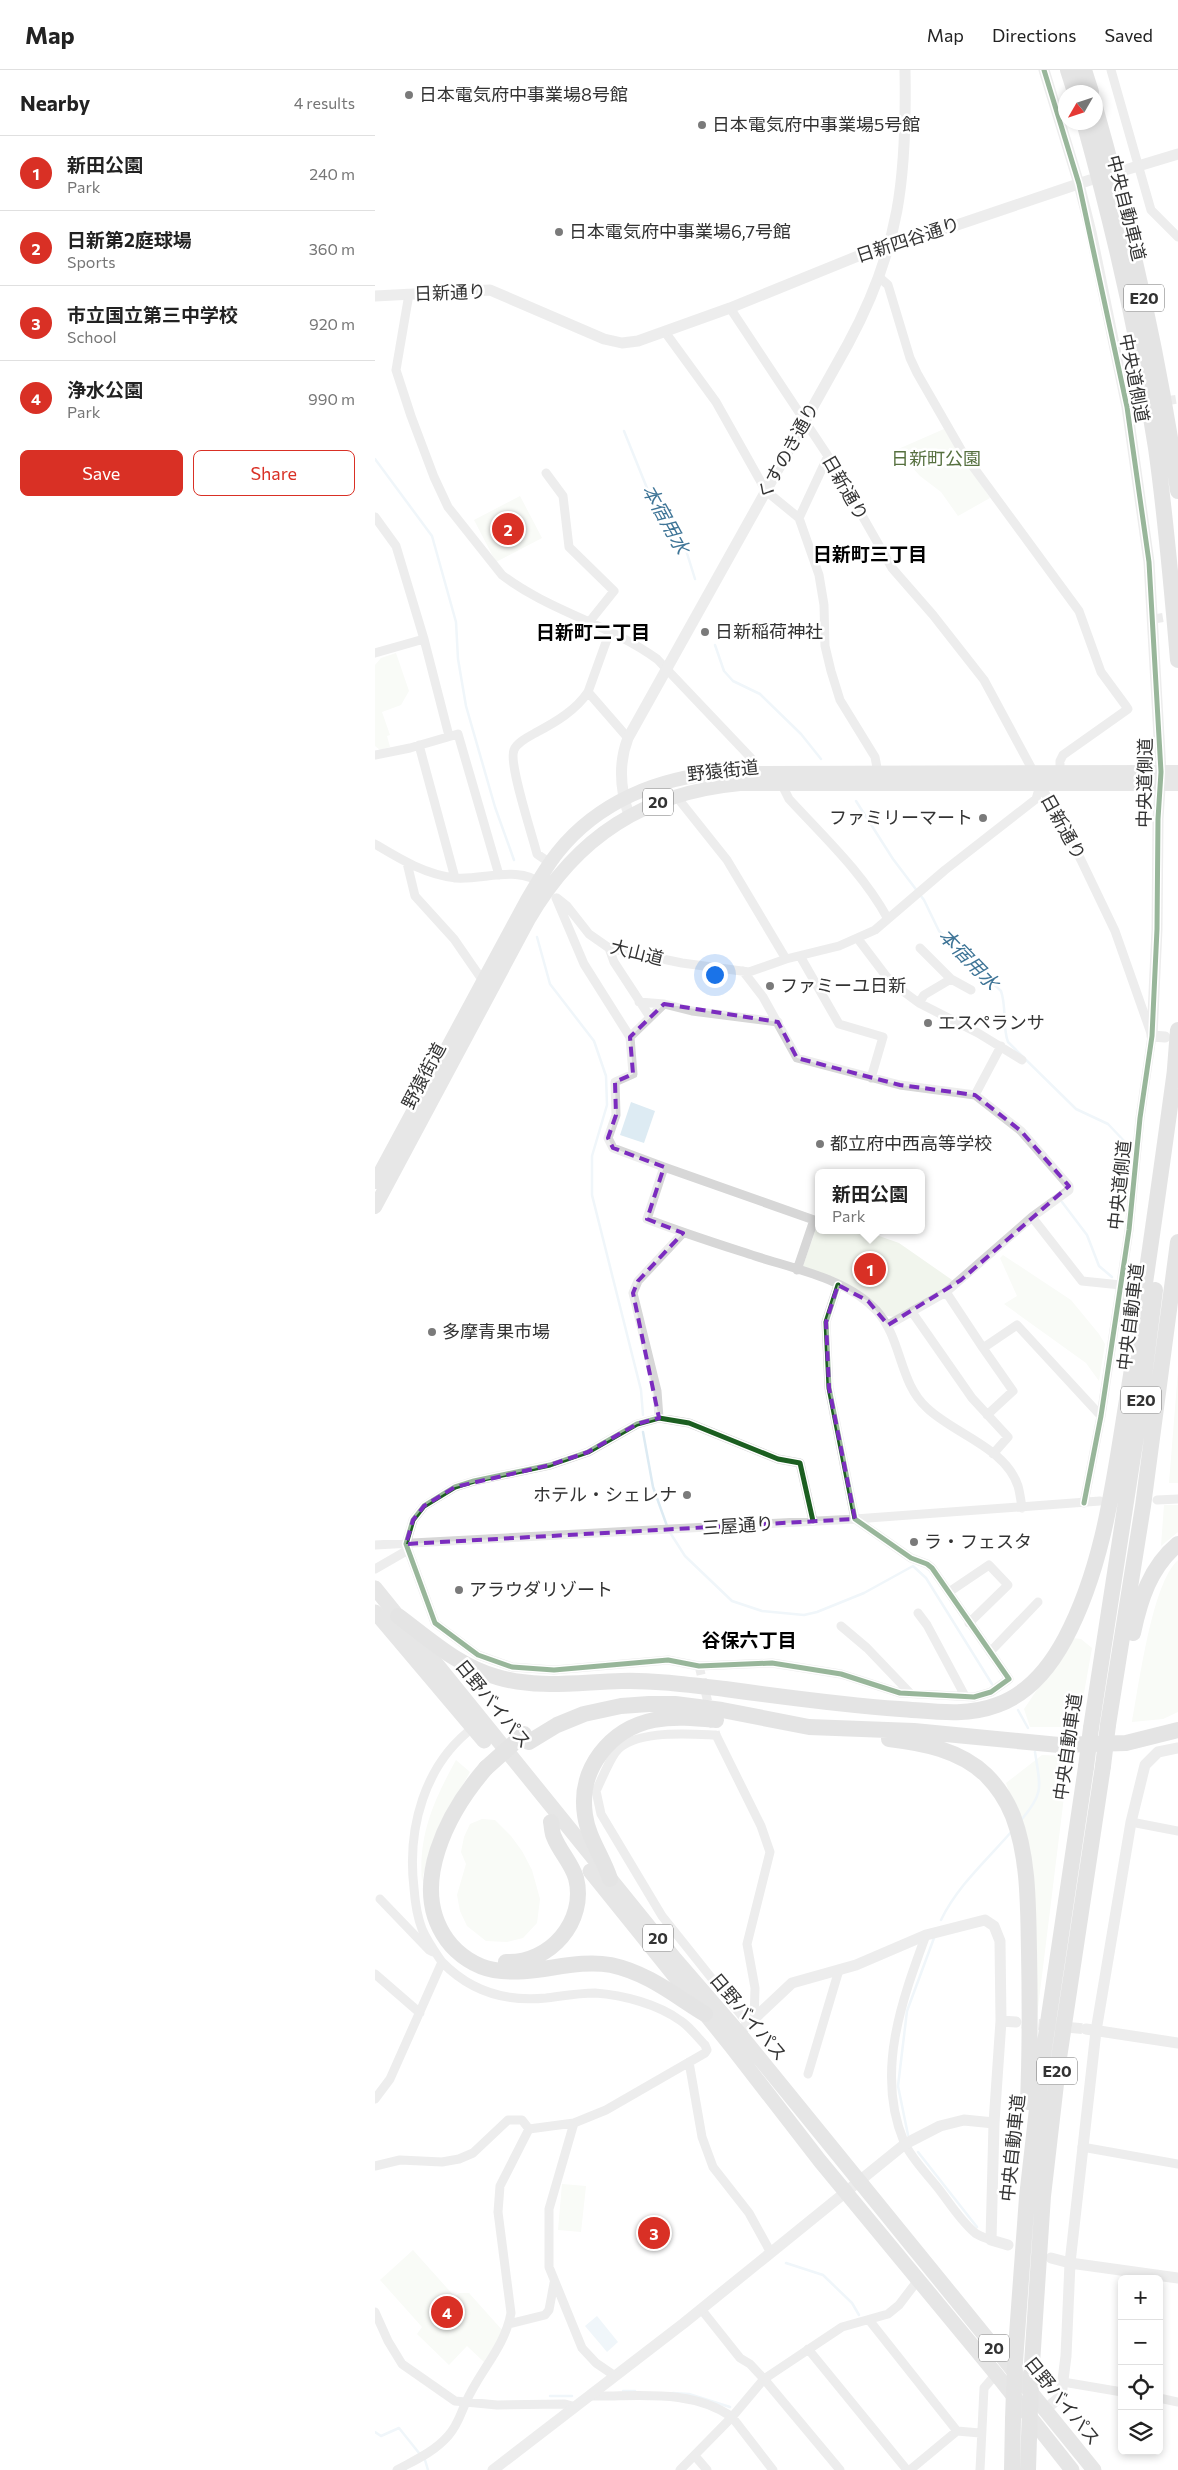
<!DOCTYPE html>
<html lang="en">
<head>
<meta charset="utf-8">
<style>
  :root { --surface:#fff; --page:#f2f2f2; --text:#222; --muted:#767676; --line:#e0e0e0; --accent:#d93025 }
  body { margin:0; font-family:Commissioner,"Noto Sans JP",sans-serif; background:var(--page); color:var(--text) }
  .controls { position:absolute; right:15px; bottom:15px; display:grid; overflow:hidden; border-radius:8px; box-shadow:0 2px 8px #0003 }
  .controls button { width:45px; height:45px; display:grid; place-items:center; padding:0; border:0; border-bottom:1px solid var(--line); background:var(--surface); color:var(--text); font:25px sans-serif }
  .compass { position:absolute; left:683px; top:15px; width:45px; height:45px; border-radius:50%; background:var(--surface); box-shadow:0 2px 8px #0003; rotate:231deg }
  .you { position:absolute; left:339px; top:904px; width:18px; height:18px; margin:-12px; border:4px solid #fff; border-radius:50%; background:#1a73e8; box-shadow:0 0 0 8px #1a73e833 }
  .badge { display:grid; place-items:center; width:32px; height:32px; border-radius:50%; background:var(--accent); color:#fff; font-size:16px; font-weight:700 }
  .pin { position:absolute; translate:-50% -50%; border:2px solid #fff; box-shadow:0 1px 5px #0006 }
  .popup { position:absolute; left:440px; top:1099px; width:110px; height:65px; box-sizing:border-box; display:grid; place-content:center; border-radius:8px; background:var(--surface); filter:drop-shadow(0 1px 4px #0005); font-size:16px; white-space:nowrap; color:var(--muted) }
  .popup b { font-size:19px; color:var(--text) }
  .popup::after { content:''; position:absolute; left:50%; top:100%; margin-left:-10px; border:10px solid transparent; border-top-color:var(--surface) }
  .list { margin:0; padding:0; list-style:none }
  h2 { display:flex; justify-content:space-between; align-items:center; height:65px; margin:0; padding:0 20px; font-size:21px }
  h2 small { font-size:16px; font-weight:400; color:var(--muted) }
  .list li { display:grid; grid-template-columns:32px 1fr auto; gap:15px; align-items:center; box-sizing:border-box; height:75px; padding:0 20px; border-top:1px solid var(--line) }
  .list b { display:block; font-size:19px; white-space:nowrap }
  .list p { margin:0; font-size:16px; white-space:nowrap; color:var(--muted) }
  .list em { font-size:16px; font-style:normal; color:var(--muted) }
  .actions { display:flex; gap:10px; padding:15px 20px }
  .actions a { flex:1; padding:11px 0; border:1px solid var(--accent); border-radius:8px; text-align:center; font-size:18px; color:var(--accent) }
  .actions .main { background:var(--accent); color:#fff }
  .icon { flex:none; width:28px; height:28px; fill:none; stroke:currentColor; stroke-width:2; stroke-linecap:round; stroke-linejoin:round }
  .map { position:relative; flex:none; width:803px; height:2400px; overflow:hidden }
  header { display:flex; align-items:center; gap:30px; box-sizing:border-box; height:70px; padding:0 25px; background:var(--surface); border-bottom:1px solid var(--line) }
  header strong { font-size:24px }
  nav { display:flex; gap:28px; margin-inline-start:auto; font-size:18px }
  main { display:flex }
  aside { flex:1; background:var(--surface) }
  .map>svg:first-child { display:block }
  .green { fill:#f1f5ed }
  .water { fill:#ddebf3 }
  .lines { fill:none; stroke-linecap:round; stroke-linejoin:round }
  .stream { stroke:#ddebf3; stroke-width:2.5 }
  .minor-tunnel { stroke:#d6d6d6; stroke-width:9; stroke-dasharray:9 4.5; stroke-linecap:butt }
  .tertiary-tunnel { stroke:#d6d6d6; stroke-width:11; stroke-dasharray:11 5.5; stroke-linecap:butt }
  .minor { stroke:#d7d7d7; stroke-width:9 }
  .tertiary { stroke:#d7d7d7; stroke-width:11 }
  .primary { stroke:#cacaca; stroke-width:14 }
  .trunk { stroke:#c7c7c7; stroke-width:15 }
  .motorway { stroke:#c4c4c4; stroke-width:16 }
  .motorway-bridge { stroke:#c4c4c4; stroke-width:16 }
  .cycleway-casing { stroke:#fff; stroke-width:8 }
  .cycleway { stroke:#1b5e20; stroke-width:5 }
  .marked { fill:none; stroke:#7b2cbf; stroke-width:4; stroke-dasharray:10 6; stroke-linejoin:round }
  .poi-dot { fill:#7a7a7a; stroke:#fff; stroke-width:2 }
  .labels { text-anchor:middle; stroke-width:5; stroke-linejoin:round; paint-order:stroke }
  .shield { fill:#fff; stroke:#707070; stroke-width:1 }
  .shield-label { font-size:16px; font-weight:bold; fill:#333 }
  .poi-label { font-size:18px; fill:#333; stroke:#fff; text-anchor:start }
  .street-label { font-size:18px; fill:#333; stroke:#fff }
  .park-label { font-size:18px; fill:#56703f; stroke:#fff }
  .water-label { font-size:19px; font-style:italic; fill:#3f7597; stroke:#fff }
  .neighbourhood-label { font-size:19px; font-weight:bold; fill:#000; stroke:#fff }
</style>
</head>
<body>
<header>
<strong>Map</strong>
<nav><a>Map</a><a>Directions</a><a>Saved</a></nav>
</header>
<main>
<aside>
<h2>Nearby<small>4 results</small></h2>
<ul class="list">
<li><span class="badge">1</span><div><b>新田公園</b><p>Park</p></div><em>240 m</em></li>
<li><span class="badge">2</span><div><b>日新第2庭球場</b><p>Sports</p></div><em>360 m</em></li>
<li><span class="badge">3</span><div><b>市立国立第三中学校</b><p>School</p></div><em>920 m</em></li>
<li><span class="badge">4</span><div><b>浄水公園</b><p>Park</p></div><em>990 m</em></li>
</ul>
<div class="actions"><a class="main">Save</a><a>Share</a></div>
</aside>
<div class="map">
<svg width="803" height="2400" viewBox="0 0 803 2400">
  <rect width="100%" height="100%" fill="#fff"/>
  <!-- green -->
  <path class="green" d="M569 359 615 428 583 446 566 422 545 406 521 380Z
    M145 426 167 468 121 492 99 450Z
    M21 583 34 621 26 635 7 642 15 665 12 666 15 677 5 680 0 676V595L6 588Z
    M444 1150V1160H487L524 1173 580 1212 520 1247 512 1246 492 1226 431 1202 428 1196Z
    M628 1185 696 1230 724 1264 730 1274 724 1311 711 1293 629 1234 642 1226 625 1188Z
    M803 1301V1413H794Z
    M789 1435H803V1462L786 1476Z
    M803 1490V1642L788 1649 757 1652C764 1615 777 1513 803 1490Z
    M697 1568 706 1569 717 1578 703 1657H655L649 1639Z
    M667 1685 694 1686 662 1946 646 1756 631 1713Z
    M81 1690 95 1702C75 1738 54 1771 47 1812 43 1765 59 1730 81 1690Z
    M107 1749 120 1750 136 1766 147 1781 157 1800 165 1829 162 1853 148 1868 132 1872 111 1871 92 1856 85 1841 82 1825 91 1794 86 1782 89 1767 95 1754Z
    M187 2114 211 2116 206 2162 183 2160Z
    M38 2180 80 2227 84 2223H94L128 2261 110 2293 92 2276 74 2295 42 2264 47 2257 5 2210Z"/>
  <!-- water -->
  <path class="water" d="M256 1032 280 1041 269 1073 245 1065Z
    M222 2246 243 2272 232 2282 210 2256Z"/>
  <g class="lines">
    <!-- stream -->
    <path class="stream" d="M249 361 278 433 311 480 320 509
      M0 389 57 466 81 552 83 589 91 636 120 737 139 790
      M340 575 349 601 358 611 385 624 426 664 446 689
      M481 731 518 789 549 830 564 861 626 921C632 938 627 956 633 972L701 1039 733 1054 752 1074
      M162 867 175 914 219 971 231 1006 232 1035 217 1086V1125L266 1320 268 1345
      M687 1132 712 1165 724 1196 737 1207
      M268 1362 278 1417 292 1456
      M294 1461 310 1486 357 1531 387 1541 429 1545 442 1542 489 1523 538 1496 551 1508 617 1614
      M643 1640 653 1658
      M647 1749C670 1722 665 1716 660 1682
      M566 1850C583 1815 612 1790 637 1761
      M533 2065 523 2016 532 1941 559 1868
      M543 2082 602 2157
      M411 2193 448 2205 477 2233 484 2245
      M248 2321H260
      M298 2323 314 2324 355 2337
      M175 2326H197
      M0 2362 6 2366 24 2358 44 2383
      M50 2390 53 2400"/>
    <!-- minor-tunnel -->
    <path class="minor-tunnel" d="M752 337 803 329
      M779 549 803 545
      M324 1596 341 1665"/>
    <!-- tertiary-tunnel -->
    <path class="tertiary-tunnel" d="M647 1953 711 1959"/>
    <!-- minor -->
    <path class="minor" d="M736 0 776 140 803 167
      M505 208 513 215 535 288 542 303 588 383 704 541 726 602 751 636 753 639 688 685 685 691V702
      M34 224 21 300 36 346 59 407 73 437 127 505C174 541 234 554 282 589L376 688 377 703
      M355 238 453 386 517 498 558 545 609 610 706 790 740 861 777 966 765 1048 754 1160 726 1346 709 1433
      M290 262 341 332 391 421 424 448 444 505 449 535 450 576 456 601 465 630 500 687 503 703
      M171 403 188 426 194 477 239 521 215 551
      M0 447 21 476 49 569 74 666
      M424 448 453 386
      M0 583 49 569
      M213 622 253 668
      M44 675 80 808
      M0 685 35 678 83 664 124 805
      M407 715 414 729C449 767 488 803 513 849
      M301 726 352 790 411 889
      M0 774C25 789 51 805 81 808 109 810 144 795 167 814
      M32 793 40 826 79 869 108 911
      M175 793 162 784C158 767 133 693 139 680 142 672 155 666 162 662 181 652 201 640 213 622L235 561
      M181 828 209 894 255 967 258 1004 240 1012 241 1045 233 1068 238 1078 289 1097 272 1149C308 1163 343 1174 380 1186 420 1199 473 1209 502 1241 527 1269 524 1313 552 1338 579 1364 630 1377 643 1416 645 1423 646 1431 647 1438
      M182 828 192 836 214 864 234 878 307 893 374 902 411 889 464 876 500 860 570 800 661 729 665 716
      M483 869 511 906 525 919 544 933 603 963 647 990
      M234 878 239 892 275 947
      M545 878 576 909 596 920
      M425 886 464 954 508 967 496 1008
      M368 901 388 927 422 988 525 1015 600 1025 646 1061 694 1116V1120L657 1147 571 1222 513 1255
      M264 932 289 934 317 941 403 952
      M544 933 549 925 576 909
      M255 967 289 934
      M600 1025 626 976
      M289 1097 439 1150 422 1200
      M657 1147 707 1211 746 1215
      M571 1222 608 1278 642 1255 726 1346
      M744 1228 763 1227
      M537 1242 597 1328 633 1367 618 1384
      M608 1278 638 1321 612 1345
      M284 1348 282 1321 258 1223 263 1211 308 1163
      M782 1430 803 1429
      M438 1451 425 1393 403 1389 314 1353 284 1348 262 1354 213 1382 175 1395 99 1411 80 1417 49 1436 38 1450 31 1474 60 1553 103 1585 137 1597 179 1600 293 1590 324 1596 397 1593 466 1604 525 1623 599 1627 616 1622 634 1609 557 1498 552 1494 536 1488 480 1449 454 1318 451 1252 463 1215
      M0 1475 480 1449 725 1431
      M0 1499 33 1480
      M574 1522 614 1495 633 1515 594 1553
      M543 1543 552 1555 590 1626
      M466 1556 492 1578 535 1623
      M615 1582 663 1532
      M756 1752 803 1761
      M5 1829 54 1880 58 1882
      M551 1865C527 1930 500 2003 529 2072 536 2088 552 2104 563 2118 574 2132 585 2150 599 2162 603 2166 611 2168 616 2170
      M67 1892C60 1882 52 1871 47 1859 42 1846 40 1832 39 1818 32 1759 49 1694 99 1657
      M0 1904 45 1943
      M374 1955 287 1846 226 1744 221 1721C227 1709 232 1695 240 1683 257 1659 315 1664 341 1665L386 1756 395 1782 372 1874 380 1918 379 1951
      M314 1992 327 2067 338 2097 374 2143 396 2183
      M433 2004 464 1900
      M0 2029 15 2009 67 1892C95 1921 131 1932 171 1928 187 1926 204 1923 220 1923 248 1925 283 1934 306 1951 315 1957 323 1968 330 1975L332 1980 330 1983 231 2040 199 2053 174 2139V2197L207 2278 221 2293 240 2306
      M707 2077 803 2094
      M0 2096 25 2090 67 2092 84 2089 98 2083 133 2050H147L154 2059
      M326 2239 365 2288 375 2294 389 2309 465 2400
      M0 2242 13 2271 27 2294 80 2331 122 2335 190 2334 201 2337
      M494 2250 582 2361 605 2363
      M134 2254 170 2245 174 2240 179 2213
      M433 2279 532 2400
      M688 2312 747 2322
      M215 2326C262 2327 316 2318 357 2347L389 2309 467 2257 513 2244 524 2235 543 2210
      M784 2328 803 2332
      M320 2386 332 2400
      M22 2400C40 2390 59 2382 73 2366 83 2355 85 2345 91 2332 104 2302 130 2277 136 2243L123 2142 125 2116 154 2059 199 2053
      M305 2400 357 2347 398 2400
      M535 2400 582 2361
      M605 2400 609 2318 621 2304"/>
    <!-- tertiary -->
    <path class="tertiary" d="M669 0 704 114 716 162 752 337 774 492 786 702 783 749 782 859 777 966 790 967
      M750 100 803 84
      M0 226 115 220 229 269 247 273 263 271 355 238 515 173 579 156 715 110
      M254 745C245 719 243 694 253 668L473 274C525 178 532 107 530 0
      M626 1951 641 1952
      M711 1959 803 1973
      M364 1963 417 1913 481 1895 551 1865 610 1850 619 1856 625 1871 626 1951 619 2053 616 2170 633 2175
      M676 2188 695 2193 803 2208
      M670 2340 686 2326 691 2286 695 2193 721 1961 756 1752 770 1695 783 1682 803 1678
      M118 2400 309 2253 530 2074 565 2056 589 2050 619 2053"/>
    <!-- primary -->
    <path class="primary" d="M0 1112 152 830C162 813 171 797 183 782 223 732 284 707 346 703L803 702
      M0 1137 154 849C202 766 270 723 365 714H803"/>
    <!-- trunk -->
    <path class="trunk" d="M0 1518 300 1889 364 1963 719 2400
      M0 1542 109 1671
      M215 1801 356 1976 445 2091 621 2304 697 2400"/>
    <!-- motorway -->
    <path class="motorway" d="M693 0 700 22
      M709 0 716 22
      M799 1011 803 960
      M23 1546C54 1569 84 1597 122 1607 162 1619 204 1612 246 1611 281 1610 315 1615 350 1619 408 1627 466 1635 525 1639 557 1641 590 1647 622 1635 653 1624 675 1597 690 1569 729 1496 739 1409 752 1330 770 1220 785 1110 800 1000
      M758 1563C765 1530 775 1497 803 1474
      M733 1655 768 1436 803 1172
      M716 1658 763 1354 780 1220
      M514 1669C548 1673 585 1680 611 1705 623 1717 632 1731 638 1746 654 1788 653 1837 654 1881 655 1932 655 1982 653 2032
      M154 1672 182 1655 209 1644 246 1636 274 1634H300L347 1640 434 1657 539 1661 684 1675 751 1673 803 1660
      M111 1698C73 1742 33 1816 72 1870 83 1885 101 1897 119 1900 159 1907 197 1888 236 1895 273 1903 299 1925 330 1944
      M235 1809C228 1787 213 1768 210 1745 203 1699 235 1659 279 1650 300 1646 320 1648 341 1650
      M131 1892C175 1894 212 1851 201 1808 196 1792 185 1782 179 1767 177 1763 177 1757 176 1752
      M640 2292 652 2127 668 1986 711 1697
      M656 2309 668 2126 684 1988 728 1696
      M637 2400 638 2349
      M653 2400 654 2368"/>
    <!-- motorway-bridge -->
    <path class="motorway-bridge" d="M720 37C756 164 785 291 803 421
      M709 52C739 160 764 268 781 378 791 449 797 519 803 590
      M728 1696 733 1655
      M711 1697 716 1658
      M111 1698 149 1664
      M638 2349 640 2292
      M654 2368 656 2309"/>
    <!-- cycleway casing -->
    <g class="cycleway-casing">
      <path id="cycleway" d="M669 0 704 114 752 337 774 492 786 702 783 749 782 859 777 966 765 1048 754 1160 726 1346 709 1433
        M438 1451 425 1393 403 1389 314 1353 284 1348 262 1354 213 1382 175 1395 99 1411 80 1417 49 1436 38 1450 31 1474 60 1553 103 1585 137 1597 179 1600 293 1590 324 1596 397 1593 466 1604 525 1623 599 1627 616 1622 634 1609 557 1498 552 1494 536 1488 480 1449 454 1318 451 1252 463 1215"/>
    </g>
    <!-- cycleway -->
    <use href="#cycleway" class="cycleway"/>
  </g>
  <!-- marked area -->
  <path d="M0 0H803V2400H0ZM289 934 403 952 422 988 525 1015 600 1025 646 1061 694 1116 586 1210 513 1255 493 1231 463 1215 451 1252 454 1318 480 1449 31 1474 38 1450 49 1436 80 1417 175 1395 213 1382 262 1354 284 1348 258 1223 263 1211 308 1163 272 1149 289 1097 238 1078 233 1068 241 1045 240 1012 258 1004 255 967Z" fill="#fff" fill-opacity=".55" fill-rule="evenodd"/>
  <path class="marked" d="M289 934 403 952 422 988 525 1015 600 1025 646 1061 694 1116 586 1210 513 1255 493 1231 463 1215 451 1252 454 1318 480 1449 31 1474 38 1450 49 1436 80 1417 175 1395 213 1382 262 1354 284 1348 258 1223 263 1211 308 1163 272 1149 289 1097 238 1078 233 1068 241 1045 240 1012 258 1004 255 967Z"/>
  <!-- markers -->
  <g class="poi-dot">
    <circle cx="34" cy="25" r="5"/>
    <circle cx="327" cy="55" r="5"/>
    <circle cx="184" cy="162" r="5"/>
    <circle cx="330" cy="562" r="5"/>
    <circle cx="608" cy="748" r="5"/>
    <circle cx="395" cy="916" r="5"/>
    <circle cx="553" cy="953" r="5"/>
    <circle cx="445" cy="1074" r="5"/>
    <circle cx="57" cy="1262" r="5"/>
    <circle cx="312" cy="1425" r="5"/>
    <circle cx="539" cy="1472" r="5"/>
    <circle cx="84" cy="1520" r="5"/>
  </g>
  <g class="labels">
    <!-- shield labels -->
    <g class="shield">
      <rect x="749" y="214.5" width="40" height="27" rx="4"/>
      <rect x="268" y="718.5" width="30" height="27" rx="4"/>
      <rect x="746" y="1316.5" width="40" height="27" rx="4"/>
      <rect x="268" y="1854.5" width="30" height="27" rx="4"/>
      <rect x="662" y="1987.5" width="40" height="27" rx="4"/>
      <rect x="604" y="2264.5" width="30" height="27" rx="4"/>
    </g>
    <g class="shield-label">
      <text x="769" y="234">E20</text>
      <text x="283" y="738">20</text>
      <text x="766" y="1336">E20</text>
      <text x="283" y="1874">20</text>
      <text x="682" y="2007">E20</text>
      <text x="619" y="2284">20</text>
    </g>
    <!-- poi labels -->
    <g class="poi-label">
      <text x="44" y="31">日本電気府中事業場8号館</text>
      <text x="337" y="61">日本電気府中事業場5号館</text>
      <text x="194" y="168">日本電気府中事業場6,7号館</text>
      <text x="340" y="568">日新稲荷神社</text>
      <text x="598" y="754" text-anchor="end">ファミリーマート</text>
      <text x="405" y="922">ファミーユ日新</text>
      <text x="563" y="959">エスペランサ</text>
      <text x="455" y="1080">都立府中西高等学校</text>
      <text x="67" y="1268">多摩青果市場</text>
      <text x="302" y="1431" text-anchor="end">ホテル・シェレナ</text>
      <text x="549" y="1478">ラ・フェスタ</text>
      <text x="94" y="1526">アラウダリゾート</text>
    </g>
    <!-- street labels -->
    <g class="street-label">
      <text transform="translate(751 138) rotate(76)" y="6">中央自動車道</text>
      <text transform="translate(533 170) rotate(-18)" y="6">日新四谷通り</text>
      <text transform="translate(75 223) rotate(-2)" y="6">日新通り</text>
      <text transform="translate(759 308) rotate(79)" y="6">中央道側道</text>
      <text transform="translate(413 381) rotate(-61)" y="6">くすのき通り</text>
      <text transform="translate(470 418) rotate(60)" y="6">日新通り</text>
      <text transform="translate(348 701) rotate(-6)" y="6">野猿街道</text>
      <text transform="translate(770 713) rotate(-89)" y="6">中央道側道</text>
      <text transform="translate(688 757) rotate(61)" y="6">日新通り</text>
      <text transform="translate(262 883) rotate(14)" y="6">大山道</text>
      <text transform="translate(49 1006) rotate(-62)" y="6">野猿街道</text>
      <text transform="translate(745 1115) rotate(-84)" y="6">中央道側道</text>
      <text transform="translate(756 1247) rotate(-83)" y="6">中央自動車道</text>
      <text transform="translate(363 1456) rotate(-4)" y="6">三屋通り</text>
      <text transform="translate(118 1634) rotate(51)" y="6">日野バイパス</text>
      <text transform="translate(693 1677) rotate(-82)" y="6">中央自動車道</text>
      <text transform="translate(373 1947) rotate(50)" y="6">日野バイパス</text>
      <text transform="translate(638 2078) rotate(-84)" y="6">中央自動車道</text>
      <text transform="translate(687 2331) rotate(51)" y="6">日野バイパス</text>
    </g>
    <!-- park labels -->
    <g class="park-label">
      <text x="561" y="395">日新町公園</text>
    </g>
    <!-- water labels -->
    <g class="water-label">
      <text transform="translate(291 449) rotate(61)" y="7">本宿用水</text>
      <text transform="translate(594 889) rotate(46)" y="7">本宿用水</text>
    </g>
    <!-- neighbourhood labels -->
    <g class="neighbourhood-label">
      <text x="495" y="491">日新町三丁目</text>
      <text x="218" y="569">日新町二丁目</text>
      <text x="374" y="1577">谷保六丁目</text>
    </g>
  </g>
</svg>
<div class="controls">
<button>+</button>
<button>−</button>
<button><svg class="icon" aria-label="locate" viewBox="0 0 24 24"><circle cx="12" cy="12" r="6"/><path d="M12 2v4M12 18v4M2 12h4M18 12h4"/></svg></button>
<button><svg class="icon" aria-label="layers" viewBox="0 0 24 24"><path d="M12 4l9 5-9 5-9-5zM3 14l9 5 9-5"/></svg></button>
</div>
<svg class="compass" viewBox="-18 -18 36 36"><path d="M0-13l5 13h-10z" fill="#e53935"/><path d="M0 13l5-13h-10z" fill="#767676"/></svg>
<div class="you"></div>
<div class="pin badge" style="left:495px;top:1199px">1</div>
<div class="popup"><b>新田公園</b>Park</div>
<div class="pin badge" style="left:133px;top:459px">2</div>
<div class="pin badge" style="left:279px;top:2163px">3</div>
<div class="pin badge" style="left:72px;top:2242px">4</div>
</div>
</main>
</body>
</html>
